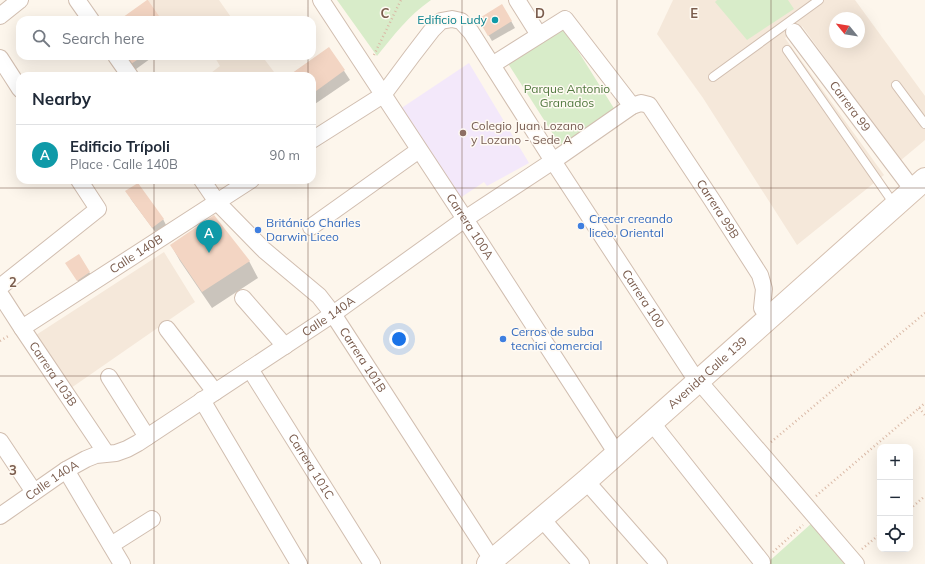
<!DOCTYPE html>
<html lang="en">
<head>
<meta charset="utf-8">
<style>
  :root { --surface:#fff; --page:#f2f2f3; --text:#1f2937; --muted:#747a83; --line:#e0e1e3; --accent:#e76f51 }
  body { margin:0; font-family:Mulish,sans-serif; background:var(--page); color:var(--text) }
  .controls { position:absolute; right:12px; bottom:12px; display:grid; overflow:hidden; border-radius:8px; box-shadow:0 4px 16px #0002 }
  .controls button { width:36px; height:36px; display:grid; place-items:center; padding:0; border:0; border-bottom:1px solid var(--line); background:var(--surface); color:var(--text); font:20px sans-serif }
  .compass { position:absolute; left:829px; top:12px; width:36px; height:36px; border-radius:50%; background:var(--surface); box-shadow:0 4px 16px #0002; rotate:300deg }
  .you { position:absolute; left:399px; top:339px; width:14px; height:14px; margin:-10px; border:3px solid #fff; border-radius:50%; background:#1a73e8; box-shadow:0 0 0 6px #1a73e833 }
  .badge { display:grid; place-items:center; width:26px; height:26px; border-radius:50%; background:var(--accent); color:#fff; font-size:13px; font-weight:700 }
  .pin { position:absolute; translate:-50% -33px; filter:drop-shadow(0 1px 2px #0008) }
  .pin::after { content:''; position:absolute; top:21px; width:14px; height:12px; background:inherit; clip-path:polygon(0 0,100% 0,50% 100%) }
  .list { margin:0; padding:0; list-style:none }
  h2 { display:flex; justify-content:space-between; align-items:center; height:52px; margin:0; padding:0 16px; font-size:17px }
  h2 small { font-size:13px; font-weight:400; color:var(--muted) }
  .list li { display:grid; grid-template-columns:26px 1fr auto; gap:12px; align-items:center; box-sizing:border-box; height:60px; padding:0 16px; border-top:1px solid var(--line) }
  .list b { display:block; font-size:15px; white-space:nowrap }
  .list p { margin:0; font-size:13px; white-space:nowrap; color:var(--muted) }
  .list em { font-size:13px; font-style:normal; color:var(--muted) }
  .icon { flex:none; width:22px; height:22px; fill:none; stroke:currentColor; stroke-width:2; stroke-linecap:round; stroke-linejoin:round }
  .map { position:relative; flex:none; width:925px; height:564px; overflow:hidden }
  .search { position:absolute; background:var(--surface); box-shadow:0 4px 16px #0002; left:16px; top:16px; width:300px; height:44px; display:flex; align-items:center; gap:10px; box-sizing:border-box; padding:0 14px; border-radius:12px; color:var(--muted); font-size:15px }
  .panel { position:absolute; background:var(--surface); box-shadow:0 4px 16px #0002; left:16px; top:72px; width:300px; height:112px; border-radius:12px }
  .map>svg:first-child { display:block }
  .residential { fill:#f5e8da; fill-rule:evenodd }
  .education { fill:#f3e8fa }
  .green { fill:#d8ecc9 }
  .shadow { fill:#0003 }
  .building { fill:#f3d5c3 }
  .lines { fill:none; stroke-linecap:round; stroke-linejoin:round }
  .lane-casing { stroke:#d1beb0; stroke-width:10 }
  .street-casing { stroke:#d1beb0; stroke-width:18 }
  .secondary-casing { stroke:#d6c0b0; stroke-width:24 }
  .path { stroke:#d9b8a5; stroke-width:2.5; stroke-dasharray:1 3; stroke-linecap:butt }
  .lane { stroke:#fff; stroke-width:8 }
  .street { stroke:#fff; stroke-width:16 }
  .secondary { stroke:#fff; stroke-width:22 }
  .grid { fill:none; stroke:#7a5c4d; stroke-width:1; stroke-opacity:0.55 }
  .culture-dot { fill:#0f9aa8; stroke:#fffaf3; stroke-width:1.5 }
  .education-dot { fill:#8d6e63; stroke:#fffaf3; stroke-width:1.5 }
  .shop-dot { fill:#3f7fe0; stroke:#fffaf3; stroke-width:1.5 }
  .labels { text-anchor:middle; stroke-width:3; stroke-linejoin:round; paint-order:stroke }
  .culture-label { font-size:12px; fill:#0d838f; stroke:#fffaf3; text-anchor:end }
  .park-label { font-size:12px; fill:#537a41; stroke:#fffaf3 }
  .street-label { font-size:12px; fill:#7a5c4d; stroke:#fffaf3 }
  .education-label { font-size:12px; fill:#785e54; stroke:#fffaf3; text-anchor:start }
  .shop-label { font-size:12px; fill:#366cbe; stroke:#fffaf3; text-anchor:start }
  .grid-label { font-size:13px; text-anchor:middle; font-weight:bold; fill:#7a5c4d; stroke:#fffaf3; stroke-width:3; stroke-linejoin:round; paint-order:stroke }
</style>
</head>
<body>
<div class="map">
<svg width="925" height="564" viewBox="0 0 925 564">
  <rect width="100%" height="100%" fill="#fdf6ec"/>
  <!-- residential -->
  <path class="residential" d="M148 0H219L233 20H162Z
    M673 0H855L925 96V140L900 161 802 26 785 38 884 175 797 245 703 98 657 34ZM835 18H859V42H835Z
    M214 56H262L277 76H207L220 66Z
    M164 252 195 302 71 388 36 335Z"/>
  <!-- education -->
  <path class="education" d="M469 63 529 163 487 186 484 182 457 200 400 109Z"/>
  <!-- green -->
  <path class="green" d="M337 0H431C408 16 394 35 377 56Z
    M717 0H788L794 9 747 40 715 2Z
    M563 27 615 110 560 145 507 62Z
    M812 523 846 564H766Z"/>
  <!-- shadow -->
  <path class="shadow" d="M502 5 515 28 492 41 479 19Z
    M329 48 350 80 312 106V76H289Z
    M121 56H154L132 72Z
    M130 198 163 219 166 225 156 233Z
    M171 245 249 261 258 278 212 308 180 261Z
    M70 269 89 272 93 278 81 286Z"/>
  <!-- building -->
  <path class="building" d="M147 0H148L162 20H119Z
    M502 4 512 21 488 36 478 19Z
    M329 47 345 70 312 94V76H288Z
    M120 56H143L128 66Z
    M138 183 164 219 152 228 125 191Z
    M214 215 250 261 202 292 170 245Z
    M79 254 90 272 77 281 65 263Z"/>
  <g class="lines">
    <!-- lane casing -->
    <g class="lane-casing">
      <path id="lane" d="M787 50 894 204
        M713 77 819 0
        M896 85 925 124"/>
    </g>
    <!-- street casing -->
    <g class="street-casing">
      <g id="street">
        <path d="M77 0 91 20"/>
        <path id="s1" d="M321 0 465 219 617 454"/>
        <path d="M517 0 539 35"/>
        <path d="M0 16 20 0"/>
        <path id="s2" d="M794 32 913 190"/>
        <path d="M116 56 130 76"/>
        <path d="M0 58 20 89"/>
        <path d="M492 65 565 19 632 106"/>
        <path id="s3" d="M312 140 383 95 412 56 432 30 441 21 452 19 461 21 471 32 553 161 691 372 856 564"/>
        <path id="s4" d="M202 180 217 202 264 250 319 296 333 314 495 564"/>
        <path d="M311 227 419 150"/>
        <path d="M0 287 98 209 79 180"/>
        <path id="s5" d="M0 294 22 328 106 453"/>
        <path d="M243 298 285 346"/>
        <path id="s6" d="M22 328 251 180"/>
        <path d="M167 329 215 392"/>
        <path id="s7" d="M250 369 372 564"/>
        <path d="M109 377 147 437"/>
        <path d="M202 400 299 564"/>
        <path d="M652 423 762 562"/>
        <path d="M0 441 34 492"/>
        <path d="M66 470 122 564"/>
        <path d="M586 481 659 564"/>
        <path id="s8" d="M0 516 66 470 86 459 96 455 116 453 127 449 138 443 333 314 465 219 553 161 632 106 641 103 649 105 712 200 760 275 764 289 762 308 769 318"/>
        <path d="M542 519 581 564"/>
        <path d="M111 545 152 519"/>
      </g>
    </g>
    <!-- secondary casing -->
    <g class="secondary-casing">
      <g id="secondary">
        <path id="s9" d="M488 564 586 481 925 179"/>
      </g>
    </g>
    <!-- path -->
    <path class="path" d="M374 55 401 0
      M0 341 10 335
      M919 408 925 415
      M771 442 925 313
      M816 496 925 403
      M910 509 925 496
      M862 549 880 534
      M773 552 803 525"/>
    <!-- lane -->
    <use href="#lane" class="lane"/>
    <!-- street -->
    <use href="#street" class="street"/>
    <!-- secondary -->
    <use href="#secondary" class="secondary"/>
  </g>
  <!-- grid -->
  <path class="grid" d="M154 0V20M308 0V20M462 0V564M617 0V564M771 0V564M154 56V76M308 56V76M154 180V564M308 180V564M0 188H925M0 376H925"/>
  <!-- markers -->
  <circle class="culture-dot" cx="495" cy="20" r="4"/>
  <circle class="education-dot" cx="463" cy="133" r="4"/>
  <g class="shop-dot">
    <circle cx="581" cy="226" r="4"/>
    <circle cx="258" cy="230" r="4"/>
    <circle cx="503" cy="339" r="4"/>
  </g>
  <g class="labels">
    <!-- culture labels -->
    <g class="culture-label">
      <text x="487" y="24">Edificio Ludy</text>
    </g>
    <!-- park labels -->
    <g class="park-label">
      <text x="567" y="93">Parque Antonio<tspan x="567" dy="14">Granados</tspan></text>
    </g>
    <!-- street labels -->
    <g class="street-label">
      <text dy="4" stroke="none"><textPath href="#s2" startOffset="93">Carrera 99</textPath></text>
      <text dy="4" stroke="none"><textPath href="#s8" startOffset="899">Carrera 99B</textPath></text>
      <text dy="4" stroke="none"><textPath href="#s1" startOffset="271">Carrera 100A</textPath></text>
      <text dy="4" stroke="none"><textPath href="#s6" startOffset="136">Calle 140B</textPath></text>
      <text dy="4" stroke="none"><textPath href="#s3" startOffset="531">Carrera 100</textPath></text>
      <text dy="4" stroke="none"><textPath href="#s8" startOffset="387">Calle 140A</textPath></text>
      <text dy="4" stroke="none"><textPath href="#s4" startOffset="243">Carrera 101B</textPath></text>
      <text dy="4" stroke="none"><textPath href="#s9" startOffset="291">Avenida Calle 139</textPath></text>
      <text dy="4" stroke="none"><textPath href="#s5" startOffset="96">Carrera 103B</textPath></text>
      <text dy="4" stroke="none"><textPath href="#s7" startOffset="115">Carrera 101C</textPath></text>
      <text dy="4" stroke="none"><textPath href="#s8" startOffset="63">Calle 140A</textPath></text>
    </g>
    <!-- education labels -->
    <g class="education-label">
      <text x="471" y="130">Colegio Juan Lozano<tspan x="471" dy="14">y Lozano - Sede A</tspan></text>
    </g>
    <!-- shop labels -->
    <g class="shop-label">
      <text x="589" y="223">Crecer creando<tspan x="589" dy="14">liceo. Oriental</tspan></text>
      <text x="266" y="227">Británico Charles<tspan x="266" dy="14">Darwin Liceo</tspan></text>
      <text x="511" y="336">Cerros de suba<tspan x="511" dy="14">tecnici comercial</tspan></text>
    </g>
  </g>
  <g class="grid-label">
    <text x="385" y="18">C</text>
    <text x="540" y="18">D</text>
    <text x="694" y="18">E</text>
    <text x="13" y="287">2</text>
    <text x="13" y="475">3</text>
  </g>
</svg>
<div class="controls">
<button>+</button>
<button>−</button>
<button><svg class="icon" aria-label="locate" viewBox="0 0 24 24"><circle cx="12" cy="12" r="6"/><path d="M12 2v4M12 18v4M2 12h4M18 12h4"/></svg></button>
</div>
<svg class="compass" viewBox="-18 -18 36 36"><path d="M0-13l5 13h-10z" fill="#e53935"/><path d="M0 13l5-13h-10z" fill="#747a83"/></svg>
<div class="you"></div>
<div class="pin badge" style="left:209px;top:253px;background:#0f9aa8">A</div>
<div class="search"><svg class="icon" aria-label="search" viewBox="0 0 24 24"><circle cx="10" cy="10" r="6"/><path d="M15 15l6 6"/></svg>Search here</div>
<section class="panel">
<h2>Nearby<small></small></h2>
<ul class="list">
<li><span class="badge" style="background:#0f9aa8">A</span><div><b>Edificio Trípoli</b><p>Place · Calle 140B</p></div><em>90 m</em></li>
</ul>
</section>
</div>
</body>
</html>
